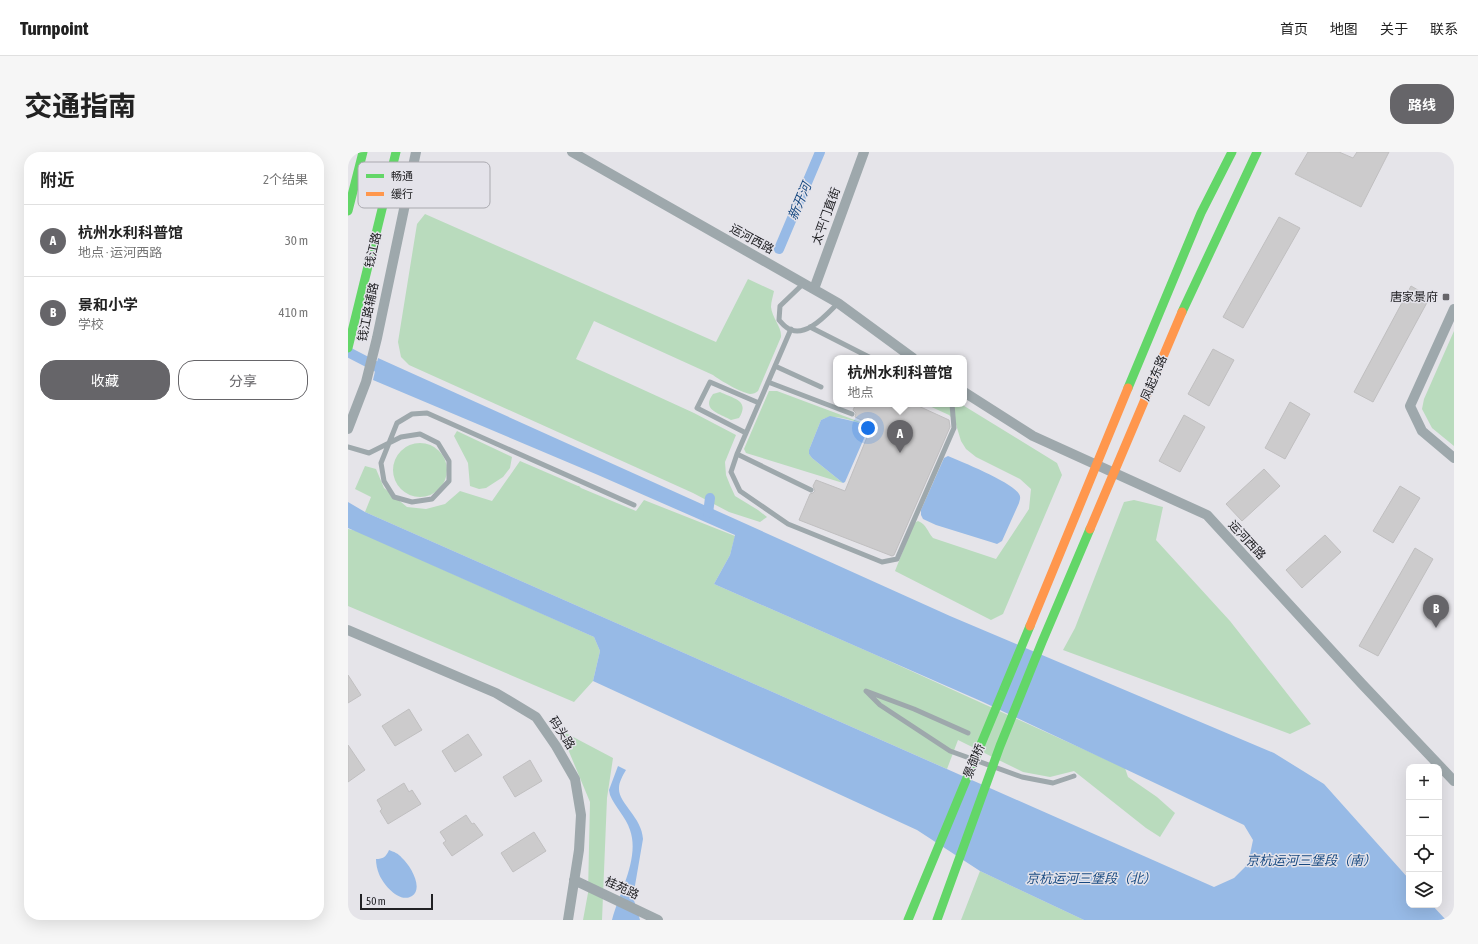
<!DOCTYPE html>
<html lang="zh">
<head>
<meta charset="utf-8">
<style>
  :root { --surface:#fff; --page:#f6f6f6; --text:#222; --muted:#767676; --line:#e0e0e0; --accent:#666569 }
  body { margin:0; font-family:"Asap Condensed","Noto Sans SC",sans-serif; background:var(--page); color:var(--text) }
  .controls { position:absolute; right:12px; bottom:12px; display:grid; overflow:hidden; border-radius:8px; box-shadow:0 4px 16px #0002 }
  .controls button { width:36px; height:36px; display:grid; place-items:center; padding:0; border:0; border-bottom:1px solid var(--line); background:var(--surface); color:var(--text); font:20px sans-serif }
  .scale { position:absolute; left:12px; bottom:10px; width:73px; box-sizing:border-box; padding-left:4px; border:2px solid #212124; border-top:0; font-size:11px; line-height:14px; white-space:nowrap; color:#212124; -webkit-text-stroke:3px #e4e3ea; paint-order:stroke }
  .you { position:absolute; left:520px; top:276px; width:14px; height:14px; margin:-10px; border:3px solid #fff; border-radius:50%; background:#1a73e8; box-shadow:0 0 0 6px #1a73e833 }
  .badge { display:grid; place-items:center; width:26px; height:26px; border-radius:50%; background:var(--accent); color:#fff; font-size:13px; font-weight:700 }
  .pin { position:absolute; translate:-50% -33px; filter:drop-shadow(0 1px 2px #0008) }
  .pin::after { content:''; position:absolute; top:21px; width:14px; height:12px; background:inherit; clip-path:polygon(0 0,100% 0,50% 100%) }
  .popup { position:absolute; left:485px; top:203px; width:134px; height:52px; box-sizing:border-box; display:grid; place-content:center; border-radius:8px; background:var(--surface); filter:drop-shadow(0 1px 3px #0005); font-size:13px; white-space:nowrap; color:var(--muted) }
  .popup b { font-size:15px; color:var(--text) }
  .popup::after { content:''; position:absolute; left:50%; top:100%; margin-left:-8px; border:8px solid transparent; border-top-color:var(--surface) }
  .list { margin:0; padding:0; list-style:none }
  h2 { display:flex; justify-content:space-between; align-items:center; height:52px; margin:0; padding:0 16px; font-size:17px }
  h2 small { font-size:13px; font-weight:400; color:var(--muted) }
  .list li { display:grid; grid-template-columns:26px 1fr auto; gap:12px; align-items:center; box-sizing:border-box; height:72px; padding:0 16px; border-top:1px solid var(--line) }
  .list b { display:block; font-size:15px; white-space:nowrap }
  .list p { margin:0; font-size:13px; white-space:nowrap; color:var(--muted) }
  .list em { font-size:13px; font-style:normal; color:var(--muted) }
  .actions { display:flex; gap:8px; padding:12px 16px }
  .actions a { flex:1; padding:9px 0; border:1px solid var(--accent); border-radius:16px; text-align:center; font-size:14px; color:var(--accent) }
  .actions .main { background:var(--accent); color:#fff }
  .icon { flex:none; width:22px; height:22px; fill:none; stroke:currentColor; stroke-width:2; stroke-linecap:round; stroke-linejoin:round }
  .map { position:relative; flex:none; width:1106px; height:768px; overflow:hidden; border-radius:16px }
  header { display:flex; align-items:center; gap:24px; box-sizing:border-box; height:56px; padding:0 20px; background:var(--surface); border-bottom:1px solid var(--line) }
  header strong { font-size:19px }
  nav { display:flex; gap:22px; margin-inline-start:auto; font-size:14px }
  .intro { display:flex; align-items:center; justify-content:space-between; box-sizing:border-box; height:96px; padding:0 24px }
  h1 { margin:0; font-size:28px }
  .button { padding:10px 18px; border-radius:16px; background:var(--accent); color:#fff; font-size:14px; font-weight:700 }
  main { display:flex; gap:24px; padding:0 24px }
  aside { flex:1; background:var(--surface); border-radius:16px; box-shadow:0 4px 16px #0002 }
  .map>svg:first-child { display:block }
  .green { fill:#b9dbbd }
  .water { fill:#97bae6 }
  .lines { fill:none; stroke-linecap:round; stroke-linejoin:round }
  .canal { stroke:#97bae6; stroke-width:10 }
  .building { fill:#cccbcc; stroke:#c0bfc0 }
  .lane { stroke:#9ea8ac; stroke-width:5 }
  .street { stroke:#9ea8ac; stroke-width:10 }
  .fast { stroke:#63d668; stroke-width:9 }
  .slow { stroke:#ff974d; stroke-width:9 }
  .poi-dot { fill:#666569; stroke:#e4e3ea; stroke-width:1.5 }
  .labels { text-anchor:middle; stroke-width:3; stroke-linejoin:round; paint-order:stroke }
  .street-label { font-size:12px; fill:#212124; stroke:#e4e3ea }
  .poi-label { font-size:12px; fill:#212124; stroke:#e4e3ea; text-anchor:end }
  .water-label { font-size:13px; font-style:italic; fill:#174981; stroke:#e4e3ea }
  .key { fill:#e4e3ea; stroke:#aaa9af; stroke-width:1 }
  .key-label { font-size:11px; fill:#212124 }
</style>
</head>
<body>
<header>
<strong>Turnpoint</strong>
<nav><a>首页</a><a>地图</a><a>关于</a><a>联系</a></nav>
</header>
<div class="intro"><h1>交通指南</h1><a class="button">路线</a></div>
<main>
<aside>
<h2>附近<small>2个结果</small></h2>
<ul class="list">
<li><span class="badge">A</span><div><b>杭州水利科普馆</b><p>地点 · 运河西路</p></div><em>30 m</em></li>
<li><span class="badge">B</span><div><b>景和小学</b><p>学校</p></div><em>410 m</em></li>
</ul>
<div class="actions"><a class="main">收藏</a><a>分享</a></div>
</aside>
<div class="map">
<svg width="1106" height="768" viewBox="0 0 1106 768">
  <rect width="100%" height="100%" fill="#e5e4e9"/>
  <!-- green -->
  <path class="green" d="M77 62 368 190 400 127 426 139C425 144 423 150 423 155 424 166 434 175 433 185L410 239C408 241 405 242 402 242 392 240 373 229 365 223L246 169 228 207 346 261 388 283 377 310 378 323 382 333 387 344 410 358 419 365 412 370 381 360 345 341 61 213 53 205 50 190 69 72Z
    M1106 179V294L1084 276 1074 257 1076 247Z
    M421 239H429L520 273C506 270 486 260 473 268L461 298V302L464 306 495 331 398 301 396 297Z
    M372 240C386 247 402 248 391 266L383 268C371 261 353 258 365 242Z
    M577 252H613L709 311 714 323 655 462 643 468 547 419 566 371 570 369C579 373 579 379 585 386L648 407 681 357 683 337 672 327 628 305 618 297 613 289 607 269 601 263Z
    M109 279 164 305 162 316 155 325 138 336 131 337 122 334 120 311 106 284Z
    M45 318a27 27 0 1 1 54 0a27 27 0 1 1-54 0Z
    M172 309 230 334H231L233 336 288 359 296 348 387 384 382 403 366 432 528 503 777 616 780 625 809 645 827 661 812 685 798 676 726 619 702 625 675 620 610 588 599 617 17 360 23 345 7 337 17 314 28 317 36 336 59 355 78 357 97 352 112 339 144 349Z
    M786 348 815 355 808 388 882 469 963 572 942 582 715 498 727 476 776 350Z
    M0 377 9 379 246 485 252 499 245 529 226 550 0 454Z
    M212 578 265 606 259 646 254 768H235L240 741 242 650Z
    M632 719 736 768H613Z"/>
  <!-- water -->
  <path class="water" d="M30 206 602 464 926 601 976 632 1061 727V753H1084L1098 768H736L632 719 569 678 245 529 252 499 246 485 0 376V350L17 360 866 735 886 726 900 712 905 688 896 673 635 550 366 432 382 403 387 383 250 323 25 228Z
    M482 264 500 268 520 273 521 275 497 330 495 331 464 306 461 302V298L473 268Z
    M600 304C614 310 664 330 671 342 673 345 672 347 671 351L654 389 649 392 646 391 588 373 575 367 573 363V358L596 306Z
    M270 614 278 618C275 623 271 630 271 636 270 651 294 665 295 687L285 745 292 768H264C271 741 292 706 282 678 278 665 267 655 262 643L261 638Z
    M41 698C46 700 50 701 54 706 62 713 76 736 64 744 51 752 35 732 31 722 29 717 28 712 28 707 35 707 38 705 41 698Z"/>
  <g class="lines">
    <!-- canal -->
    <path class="canal" d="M431 97 472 0
      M0 200 29 215
      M360 361 362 346"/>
  </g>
  <!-- building -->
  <path class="building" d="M960 0H991L1005 6 1009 0H1041L1013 55 947 22Z
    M931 65 952 76 895 176 875 165Z
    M1063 134 1082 145 1025 250 1006 240Z
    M865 197 886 208 861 254 840 242Z
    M942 250 962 262 937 307 917 296Z
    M508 252H566L601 268 602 275 546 403 544 404 451 368 462 342 465 341 467 339 465 334 468 328 497 339 524 273 507 265 508 261 505 258Z
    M836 263 857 275 832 320 811 309Z
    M916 317 932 334 894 369 878 352Z
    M1052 334 1072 346 1045 391 1025 379Z
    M977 383 993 400 954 436 938 418Z
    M1067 396 1085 407 1030 504 1011 494Z
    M0 523 13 543 0 551Z
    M61 557 74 578 47 594 34 574Z
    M120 582 134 603 107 620 94 599Z
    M0 593 17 618 0 630Z
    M182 608 194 629 167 645 155 625Z
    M56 631 61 640 64 638 73 652 40 672 32 659 34 657 29 648Z
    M118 663 124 672 126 671 135 683 104 704 95 691 98 689 92 680Z
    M186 680 198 699 165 720 153 701Z"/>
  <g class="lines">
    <!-- lane -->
    <path class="lane" d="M456 131 432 154 431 168C433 170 435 173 438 175 456 189 479 162 490 151
      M462 175 523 206
      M443 177 389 302 383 320 392 339 440 372 534 410 549 407 606 276 604 252
      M427 214 473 235
      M420 230 504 262
      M398 281 349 256 362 230 411 251
      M0 295 21 301 53 285 72 282 90 291 101 309V329L84 347 64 350 46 345 36 329 33 311 49 271 64 262 79 261 286 353
      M389 302 463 338
      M620 581 566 557 518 539 532 553 602 599 674 625 705 631 726 624"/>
    <!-- street -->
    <path class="street" d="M224 0 490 151 565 206
      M466 137 516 0
      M1106 157 1062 254 1074 279 1106 306
      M616 240 685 284 859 363 1014 532 1106 629
      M0 277 18 230 29 186 68 0
      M0 478 148 541 188 565 208 594 227 627 233 663 231 698 220 768
      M226 728 310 768"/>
    <!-- fast -->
    <path class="fast" d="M0 59 15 0
      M834 160 909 0
      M0 196 48 0
      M780 236 853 61 884 0
      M560 768 682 474
      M589 768 652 594 694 490 742 377"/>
    <!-- slow -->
    <path class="slow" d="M742 377 834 160
      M682 474 780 236"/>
  </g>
  <!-- markers -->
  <rect class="poi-dot" x="1094" y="141" width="8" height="8" rx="2"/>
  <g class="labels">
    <!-- street labels -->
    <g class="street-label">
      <text transform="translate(478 64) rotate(-70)" y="4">太平门直街</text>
      <text transform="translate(404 87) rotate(29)" y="4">运河西路</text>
      <text transform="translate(25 98) rotate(-77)" y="4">钱江路</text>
      <text transform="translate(20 160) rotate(-78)" y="4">钱江路辅路</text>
      <text transform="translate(806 226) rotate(-67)" y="4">凤起东路</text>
      <text transform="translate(899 388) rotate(47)" y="4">运河西路</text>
      <text transform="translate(214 581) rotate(57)" y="4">码头路</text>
      <text transform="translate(626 609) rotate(-67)" y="4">景御桥</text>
      <text transform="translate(274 736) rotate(25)" y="4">桂苑路</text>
    </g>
    <!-- poi labels -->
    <g class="poi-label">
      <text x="1090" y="149">唐家景府</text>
    </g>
    <!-- water labels -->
    <g class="water-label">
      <text transform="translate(451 49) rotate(-67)" y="5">新开河</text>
      <text x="963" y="713">京杭运河三堡段（南）</text>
      <text x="743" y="731">京杭运河三堡段（北）</text>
    </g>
  </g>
  <!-- legend -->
  <rect x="10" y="10" width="132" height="46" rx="6" class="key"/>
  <rect x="18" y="22" width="18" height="4" fill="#63d668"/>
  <rect x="18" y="40" width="18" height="4" fill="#ff974d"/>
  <g class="key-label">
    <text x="43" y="28">畅通</text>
    <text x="43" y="46">缓行</text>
  </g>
</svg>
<div class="controls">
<button>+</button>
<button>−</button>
<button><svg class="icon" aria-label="locate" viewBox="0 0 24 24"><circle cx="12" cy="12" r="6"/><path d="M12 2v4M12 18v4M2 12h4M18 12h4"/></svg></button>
<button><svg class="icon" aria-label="layers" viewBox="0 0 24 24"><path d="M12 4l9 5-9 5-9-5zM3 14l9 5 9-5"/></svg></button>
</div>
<div class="scale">50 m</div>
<div class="you"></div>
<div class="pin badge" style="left:552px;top:301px">A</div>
<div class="popup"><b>杭州水利科普馆</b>地点</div>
<div class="pin badge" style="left:1088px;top:476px">B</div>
</div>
</main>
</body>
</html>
